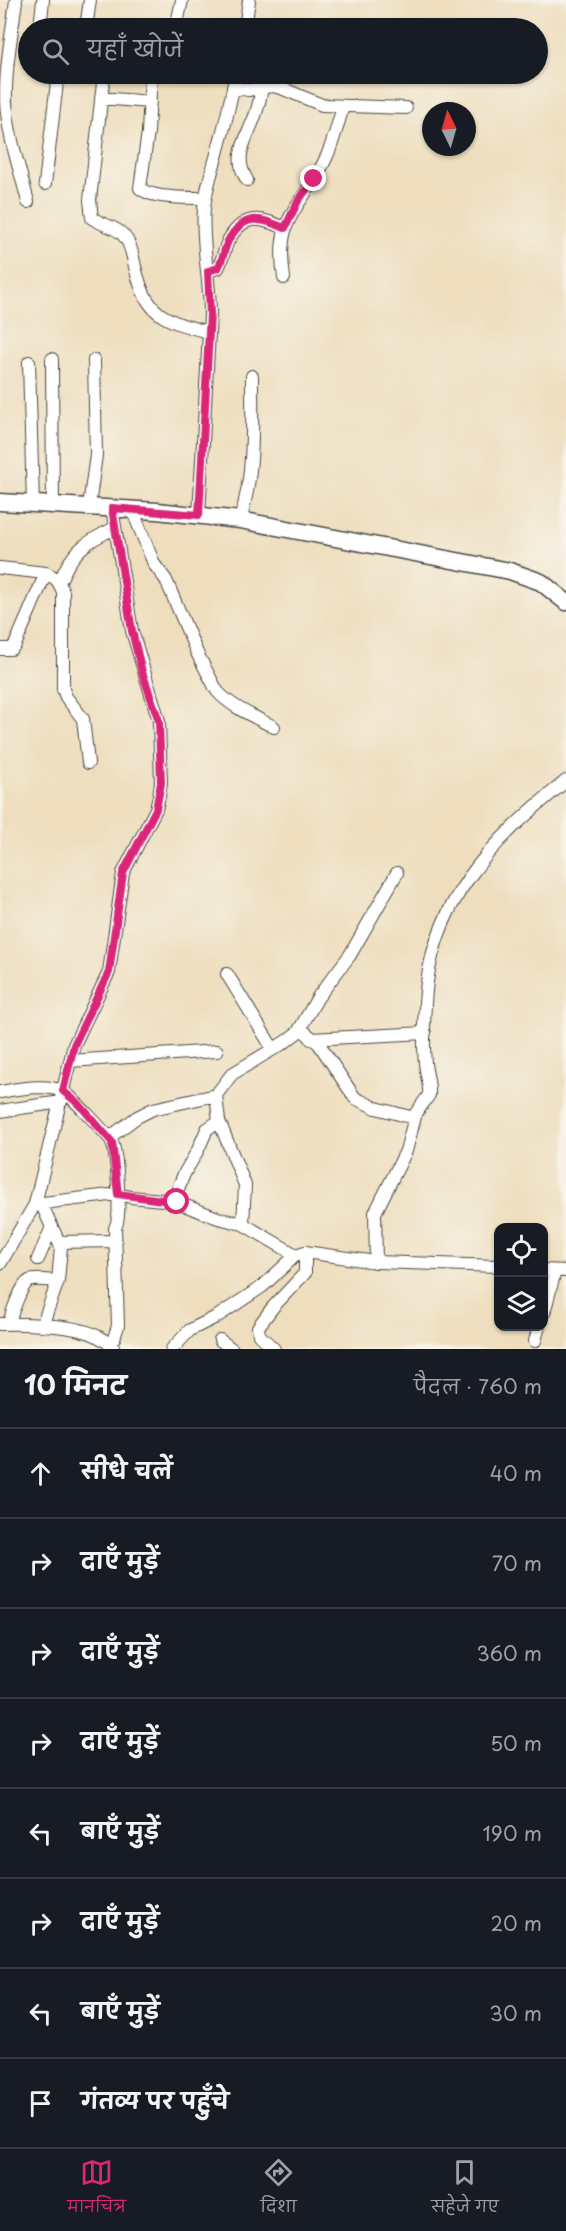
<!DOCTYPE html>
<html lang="hi">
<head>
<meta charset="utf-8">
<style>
  :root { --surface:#171b24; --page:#20242c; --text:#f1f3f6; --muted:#9ea1a6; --line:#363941; --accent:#db2777 }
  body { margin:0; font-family:"Playpen Sans","Playpen Sans Deva",sans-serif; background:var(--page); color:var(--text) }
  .controls { position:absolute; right:18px; bottom:18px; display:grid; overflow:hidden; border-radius:12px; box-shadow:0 2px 4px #0004 }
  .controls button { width:54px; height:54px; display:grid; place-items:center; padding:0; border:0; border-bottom:2px solid var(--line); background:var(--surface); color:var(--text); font:30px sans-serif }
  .compass { position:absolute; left:422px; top:102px; width:54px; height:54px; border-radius:50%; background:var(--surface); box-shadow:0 2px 4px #0004; rotate:355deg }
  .stop { position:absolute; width:18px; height:18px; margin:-14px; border:4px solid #db2777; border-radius:50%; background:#fff }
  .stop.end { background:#db2777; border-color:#fff; box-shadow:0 2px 6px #0008 }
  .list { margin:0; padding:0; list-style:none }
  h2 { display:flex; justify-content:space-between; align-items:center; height:78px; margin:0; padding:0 24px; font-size:26px }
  h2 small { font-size:20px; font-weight:400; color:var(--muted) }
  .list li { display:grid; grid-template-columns:39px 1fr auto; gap:18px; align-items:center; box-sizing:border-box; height:90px; padding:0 24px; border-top:2px solid var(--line) }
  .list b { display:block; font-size:22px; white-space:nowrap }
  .list em { font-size:20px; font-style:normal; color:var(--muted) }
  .icon { flex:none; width:33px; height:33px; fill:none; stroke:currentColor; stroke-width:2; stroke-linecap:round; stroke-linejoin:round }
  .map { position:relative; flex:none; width:566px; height:1349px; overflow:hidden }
  .search { position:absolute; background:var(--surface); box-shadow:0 2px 4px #0004; left:18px; right:18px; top:18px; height:66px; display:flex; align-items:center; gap:15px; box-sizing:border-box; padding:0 21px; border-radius:33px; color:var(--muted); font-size:22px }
  .sheet { height:798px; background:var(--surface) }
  nav { display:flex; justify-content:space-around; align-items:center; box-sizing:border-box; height:84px; border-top:2px solid var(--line); background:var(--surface); font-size:16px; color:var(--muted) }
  nav a { display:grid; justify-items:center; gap:3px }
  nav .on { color:var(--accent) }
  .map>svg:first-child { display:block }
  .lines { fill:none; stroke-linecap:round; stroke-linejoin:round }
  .street-casing { stroke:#484641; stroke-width:14 }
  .secondary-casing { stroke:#484641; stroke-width:19 }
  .street { stroke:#fff; stroke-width:12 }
  .secondary { stroke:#fff; stroke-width:16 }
  .route { stroke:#db2777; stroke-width:8 }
</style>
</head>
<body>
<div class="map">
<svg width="566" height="1349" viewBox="0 0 566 1349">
  <rect width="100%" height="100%" fill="#f7f3e8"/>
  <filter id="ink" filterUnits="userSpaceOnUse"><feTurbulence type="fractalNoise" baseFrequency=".0167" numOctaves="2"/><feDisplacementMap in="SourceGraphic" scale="12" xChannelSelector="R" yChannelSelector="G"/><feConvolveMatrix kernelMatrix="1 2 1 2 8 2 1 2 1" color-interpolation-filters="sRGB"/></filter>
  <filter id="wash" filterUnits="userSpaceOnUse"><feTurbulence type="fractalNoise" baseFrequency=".008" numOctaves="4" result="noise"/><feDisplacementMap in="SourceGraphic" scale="24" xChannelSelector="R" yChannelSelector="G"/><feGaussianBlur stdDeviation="1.35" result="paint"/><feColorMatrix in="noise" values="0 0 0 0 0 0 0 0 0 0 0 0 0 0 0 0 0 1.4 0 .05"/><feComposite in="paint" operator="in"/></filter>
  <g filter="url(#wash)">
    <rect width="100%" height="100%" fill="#eedebe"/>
  </g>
  <g filter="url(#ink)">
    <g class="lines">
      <!-- street casing -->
      <g class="street-casing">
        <path id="street" d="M16 0C12 33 5 68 6 102 8 136 20 169 28 202
          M40 28 43 0
          M86 28 90 0
          M176 28 182 0
          M245 28 249 0
          M104 74 90 200 92 218C102 225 117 227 124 236 131 244 133 257 135 267 147 315 162 320 208 332
          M151 74 148 132 140 188C151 199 190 198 205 198
          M233 87 248 90 272 86 281 88 322 105 406 108
          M101 98 150 102
          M247 180C233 158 245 142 253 121 258 110 260 99 262 88
          M45 184 58 74
          M208 271 218 268C223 259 224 250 228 241 244 212 261 218 285 228
          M284 278C274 212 304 207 327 156 334 140 338 123 343 107
          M52 359 53 505
          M29 362 33 504
          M89 506 96 455 94 360
          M132 509 154 564 166 580 197 653 217 691C231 707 255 717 274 727
          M199 515 210 314C210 278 201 243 204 208 206 187 213 169 218 150 225 125 231 99 236 74
          M240 520C255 473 252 425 252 376
          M0 568 46 573C56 577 59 582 63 592V689L66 697 83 719 88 763
          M59 583C72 551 85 542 115 528
          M0 649H11L15 645 46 573
          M227 974 273 1049
          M300 1028 319 1044 355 1098 376 1108 414 1118
          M311 1039 425 1033
          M70 1061 217 1051
          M0 1092C18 1089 48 1083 64 1092 70 1095 110 1137 112 1142 117 1156 122 1217 115 1228L118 1326 114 1338 109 1344
          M0 1111 61 1102
          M110 1137 137 1117 153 1109 216 1095
          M173 1201 184 1174 198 1150 207 1129 219 1121
          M41 1203 61 1247 58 1281 42 1326
          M35 1204 118 1194 131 1197 173 1201 218 1218 243 1224 296 1255
          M243 1224 245 1185 219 1121 216 1095 232 1074 285 1042 298 1032 318 997 350 955 397 873
          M59 1242 115 1241
          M38 1259 52 1227
          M376 1262 375 1213 406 1151 416 1113 429 1095C430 1084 426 1074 425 1063 423 1043 424 1022 425 1003 430 902 492 841 566 781
          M0 1264 35 1204 74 1045 109 972 123 873 156 809 159 796 161 783 159 721 132 631 112 508
          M544 1270 566 1271
          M544 1313 555 1271
          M0 1324C23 1323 78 1325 97 1336 103 1339 108 1343 113 1347
          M9 1324C11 1315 21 1285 29 1281 36 1278 50 1281 58 1281
          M220 1340 232 1349
          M535 1341 539 1326
          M172 1349 190 1330 218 1316 263 1286 296 1255 305 1252 376 1262 498 1266
          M274 1349 259 1335 258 1327 273 1307 305 1273V1252"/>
      </g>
      <!-- secondary casing -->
      <g class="secondary-casing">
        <path id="secondary" d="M0 502 157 511 240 520 510 571 541 582 566 602"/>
      </g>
      <!-- street -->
      <use href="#street" class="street"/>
      <!-- secondary -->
      <use href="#secondary" class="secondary"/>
    </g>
  </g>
  <g class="lines" filter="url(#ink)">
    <!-- route -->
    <path class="route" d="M177 1202 118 1194 112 1142 79 1104 63 1091 74 1045 109 972 123 873 156 809 161 783 159 721 142 672 132 631 112 508 199 515 210 314 208 271 218 268C223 259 224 250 228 241 244 212 260 218 285 228L298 201 314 179"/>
  </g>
</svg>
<div class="controls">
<button><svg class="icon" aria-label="locate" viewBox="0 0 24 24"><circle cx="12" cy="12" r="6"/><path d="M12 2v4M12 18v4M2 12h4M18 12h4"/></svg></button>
<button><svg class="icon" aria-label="layers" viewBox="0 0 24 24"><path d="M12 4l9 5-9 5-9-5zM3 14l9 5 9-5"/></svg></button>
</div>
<svg class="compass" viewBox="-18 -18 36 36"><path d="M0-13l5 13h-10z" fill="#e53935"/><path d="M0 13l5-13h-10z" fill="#9ea1a6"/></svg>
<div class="stop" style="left:177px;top:1202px"></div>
<div class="stop end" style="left:314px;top:179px"></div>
<div class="search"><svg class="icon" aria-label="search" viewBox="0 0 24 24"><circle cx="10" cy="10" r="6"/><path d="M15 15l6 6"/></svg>यहाँ खोजें</div>
</div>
<section class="sheet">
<h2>10 मिनट<small>पैदल · 760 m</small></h2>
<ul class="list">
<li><svg class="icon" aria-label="ahead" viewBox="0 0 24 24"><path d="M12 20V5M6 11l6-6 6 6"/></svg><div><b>सीधे चलें</b></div><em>40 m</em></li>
<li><svg class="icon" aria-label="right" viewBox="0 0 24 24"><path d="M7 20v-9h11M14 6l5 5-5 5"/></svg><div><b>दाएँ मुड़ें</b></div><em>70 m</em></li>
<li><svg class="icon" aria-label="right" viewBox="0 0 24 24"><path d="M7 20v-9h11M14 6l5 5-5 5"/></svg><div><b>दाएँ मुड़ें</b></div><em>360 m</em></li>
<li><svg class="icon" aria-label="right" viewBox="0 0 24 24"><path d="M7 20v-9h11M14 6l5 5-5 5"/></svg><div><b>दाएँ मुड़ें</b></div><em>50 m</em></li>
<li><svg class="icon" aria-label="left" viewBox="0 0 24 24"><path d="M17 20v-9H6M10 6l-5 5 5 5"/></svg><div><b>बाएँ मुड़ें</b></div><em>190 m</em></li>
<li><svg class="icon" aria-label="right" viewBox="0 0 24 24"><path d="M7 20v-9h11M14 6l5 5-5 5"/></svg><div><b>दाएँ मुड़ें</b></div><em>20 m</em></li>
<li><svg class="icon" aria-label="left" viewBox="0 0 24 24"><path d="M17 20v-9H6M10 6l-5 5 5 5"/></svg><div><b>बाएँ मुड़ें</b></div><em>30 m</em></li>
<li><svg class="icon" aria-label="arrive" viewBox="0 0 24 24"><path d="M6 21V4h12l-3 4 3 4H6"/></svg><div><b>गंतव्य पर पहुँचे</b></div></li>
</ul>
</section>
<nav>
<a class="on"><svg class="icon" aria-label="map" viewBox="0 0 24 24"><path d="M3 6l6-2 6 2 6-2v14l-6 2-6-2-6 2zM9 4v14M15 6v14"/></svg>मानचित्र</a>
<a><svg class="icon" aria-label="directions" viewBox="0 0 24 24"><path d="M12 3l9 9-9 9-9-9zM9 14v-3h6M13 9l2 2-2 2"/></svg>दिशा</a>
<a><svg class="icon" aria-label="saved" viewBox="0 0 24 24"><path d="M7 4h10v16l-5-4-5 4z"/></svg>सहेजे गए</a>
</nav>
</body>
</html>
